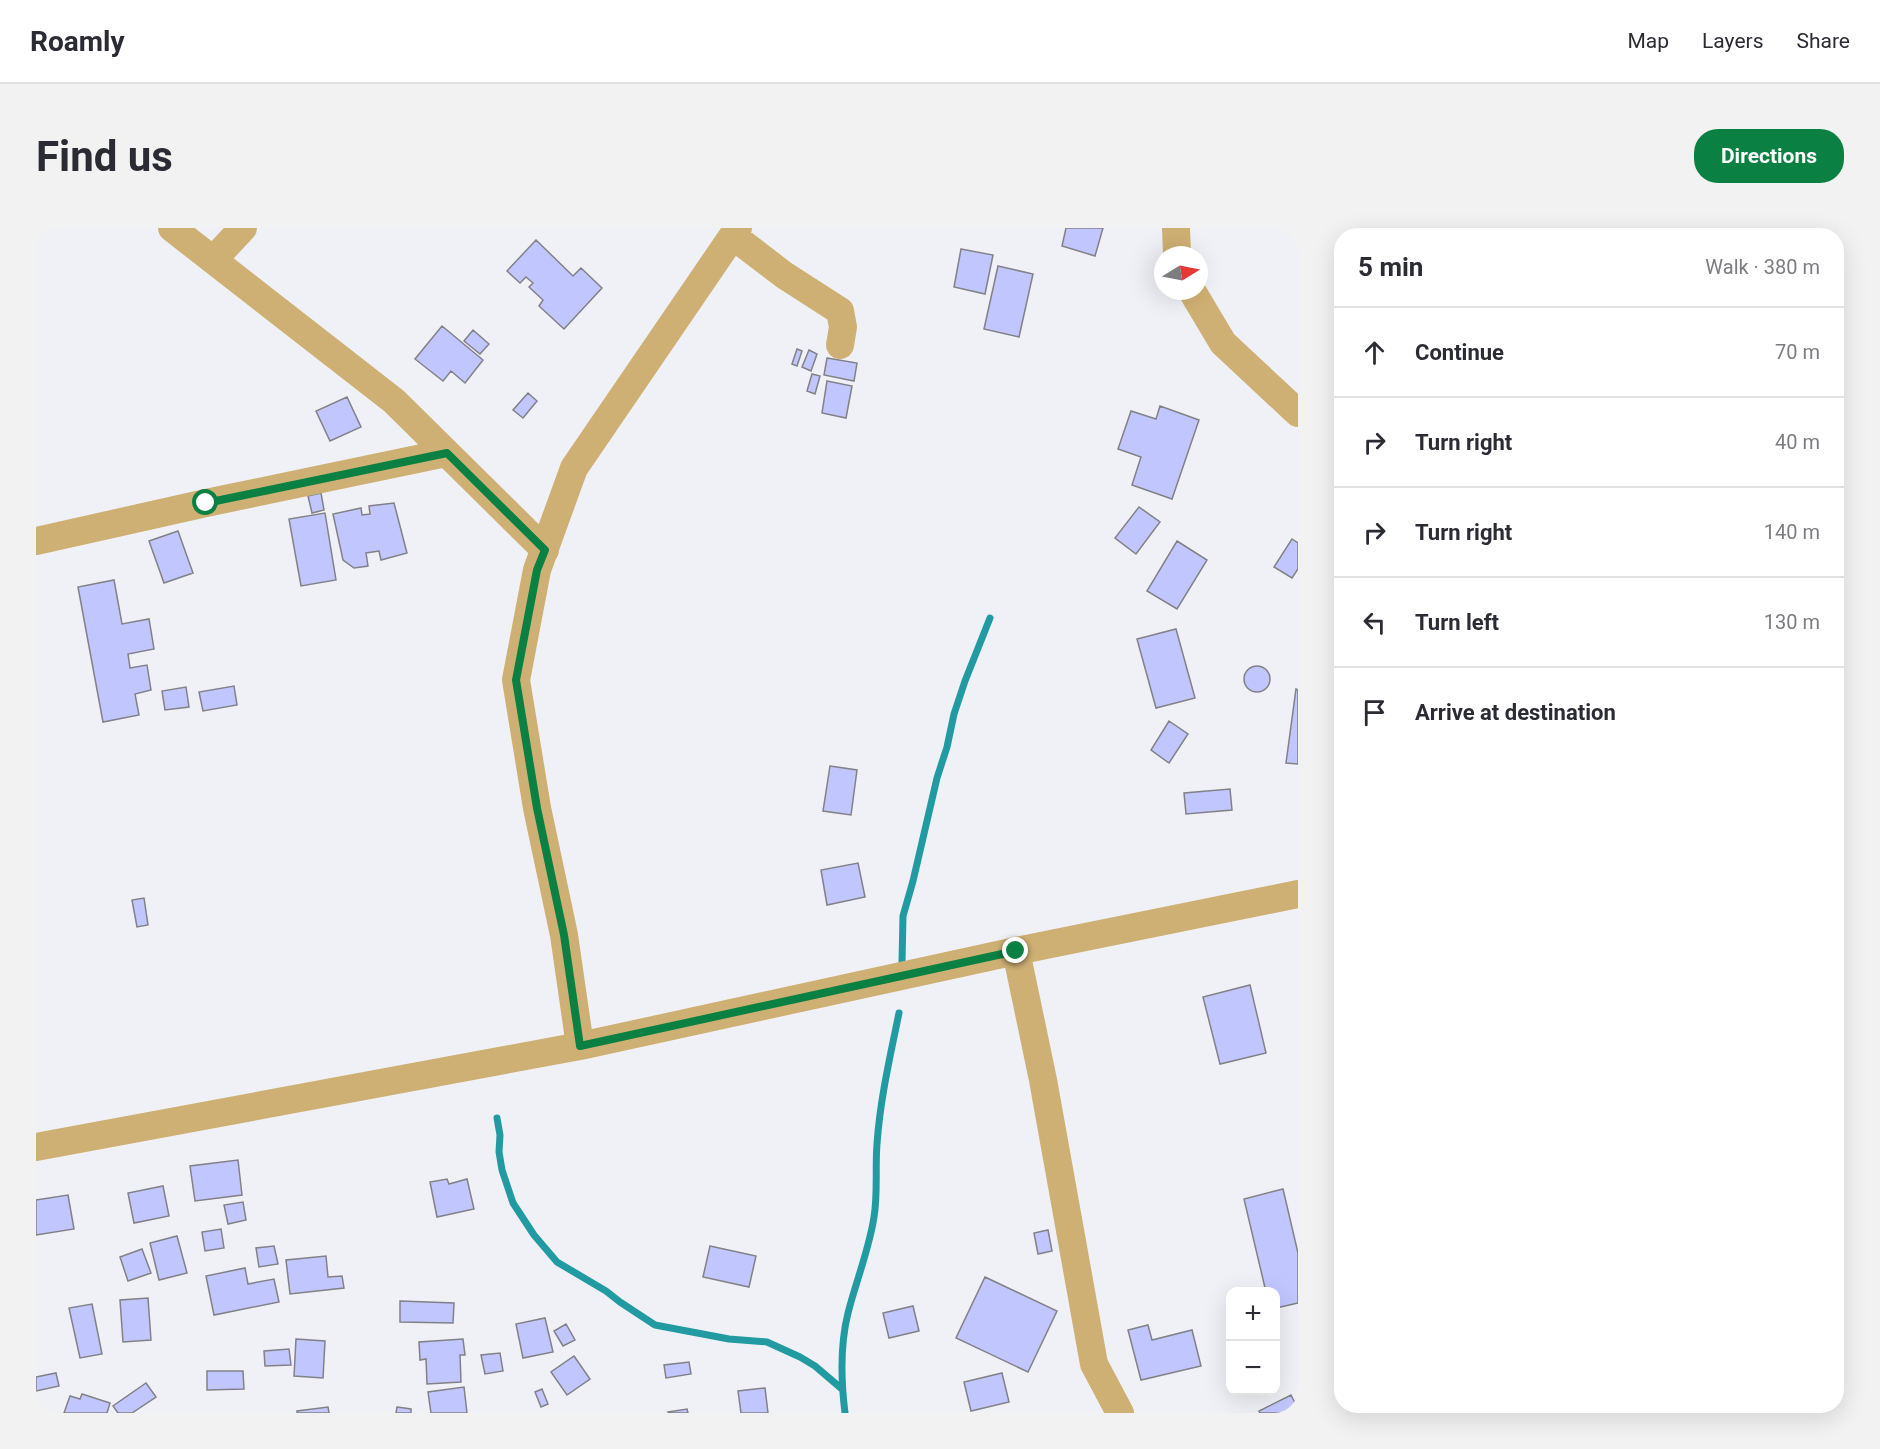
<!DOCTYPE html>
<html lang="en">
<head>
<meta charset="utf-8">
<style>
  :root { --surface:#fff; --page:#f2f2f3; --text:#2b2b33; --muted:#7c7c81; --line:#e1e1e2; --accent:#0b8043 }
  body { margin:0; font-family:Roboto,sans-serif; background:var(--page); color:var(--text) }
  .controls { position:absolute; right:18px; bottom:18px; display:grid; overflow:hidden; border-radius:12px; box-shadow:0 6px 24px #0002 }
  .controls button { width:54px; height:54px; display:grid; place-items:center; padding:0; border:0; border-bottom:2px solid var(--line); background:var(--surface); color:var(--text); font:30px sans-serif }
  .compass { position:absolute; left:1118px; top:18px; width:54px; height:54px; border-radius:50%; background:var(--surface); box-shadow:0 6px 24px #0002; rotate:80deg }
  .stop { position:absolute; width:18px; height:18px; margin:-14px; border:4px solid #0b8043; border-radius:50%; background:#fff }
  .stop.end { background:#0b8043; border-color:#fff; box-shadow:0 2px 6px #0008 }
  .list { margin:0; padding:0; list-style:none }
  h2 { display:flex; justify-content:space-between; align-items:center; height:78px; margin:0; padding:0 24px; font-size:26px }
  h2 small { font-size:20px; font-weight:400; color:var(--muted) }
  .list li { display:grid; grid-template-columns:39px 1fr auto; gap:18px; align-items:center; box-sizing:border-box; height:90px; padding:0 24px; border-top:2px solid var(--line) }
  .list b { display:block; font-size:22px; white-space:nowrap }
  .list em { font-size:20px; font-style:normal; color:var(--muted) }
  .icon { flex:none; width:33px; height:33px; fill:none; stroke:currentColor; stroke-width:2; stroke-linecap:round; stroke-linejoin:round }
  .map { position:relative; flex:none; width:1262px; height:1185px; overflow:hidden; border-radius:24px }
  header { display:flex; align-items:center; gap:36px; box-sizing:border-box; height:84px; padding:0 30px; background:var(--surface); border-bottom:2px solid var(--line) }
  header strong { font-size:28px }
  nav { display:flex; gap:33px; margin-inline-start:auto; font-size:21px }
  .intro { display:flex; align-items:center; justify-content:space-between; box-sizing:border-box; height:144px; padding:0 36px }
  h1 { margin:0; font-size:42px }
  .button { padding:15px 27px; border-radius:24px; background:var(--accent); color:#fff; font-size:21px; font-weight:700 }
  main { display:flex; gap:36px; padding:0 36px }
  aside { flex:1; background:var(--surface); border-radius:24px; box-shadow:0 6px 24px #0002 }
  .map>svg:first-child { display:block }
  .lines { fill:none; stroke-linecap:round; stroke-linejoin:round }
  .stream { stroke:#219ba1; stroke-width:7 }
  .building { fill:#c1c7fe; stroke:#818186; stroke-width:1.5 }
  .minor { stroke:#cfb074; stroke-width:28 }
  .route { stroke:#0b8043; stroke-width:8 }
</style>
</head>
<body>
<header>
<strong>Roamly</strong>
<nav><a>Map</a><a>Layers</a><a>Share</a></nav>
</header>
<div class="intro"><h1>Find us</h1><a class="button">Directions</a></div>
<main>
<div class="map">
<svg width="1262" height="1185" viewBox="0 0 1262 1185">
  <rect width="100%" height="100%" fill="#f0f1f6"/>
  <g class="lines">
    <!-- stream -->
    <path class="stream" d="M866 734 867 688 877 653 901 550 911 519 918 486 929 453 954 390
      M461 890 464 907 463 924 466 942 477 975 498 1007 521 1034 570 1063 584 1074 619 1097 693 1111 731 1114 764 1129 779 1138 806 1161
      M809 1185C805 1153 804 1117 812 1085 820 1053 833 1022 838 989 842 965 839 940 841 916 844 872 854 829 863 785"/>
  </g>
  <!-- building -->
  <path class="building" d="M1030 0H1067L1059 28 1026 18Z
    M500 12 537 48 545 40 566 60 528 101 503 78 507 72 493 59 497 55 490 49 484 55 471 43Z
    M925 21 957 27 949 66 918 59Z
    M962 38 997 46 983 109 948 101Z
    M406 98 447 132 429 155 415 143 407 153 379 131Z
    M437 102 453 116 444 126 428 113Z
    M761 121 766 123 761 138 756 136Z
    M773 122 781 126 775 143 766 139Z
    M791 130 821 135 818 153 788 147Z
    M776 146 784 148 779 166 771 163Z
    M791 153 816 158 810 190 786 185Z
    M492 165 501 173 487 190 477 182Z
    M311 169 325 199 294 213 280 183Z
    M1124 178 1163 192 1136 271 1096 257 1105 229 1082 221 1095 183 1120 191Z
    M285 265 288 282 276 285 272 268Z
    M358 275 371 325 345 332 343 323 330 325 332 338 318 340 307 332 297 286 325 280 326 287 334 286 333 278Z
    M1103 279 1124 294 1100 326 1079 310Z
    M289 285 300 352 265 358 253 291Z
    M142 303 157 345 128 355 113 313Z
    M1256 311 1262 315V341L1256 350 1238 339Z
    M1141 313 1171 332 1141 381 1111 363Z
    M78 352 86 396 113 391 118 421 92 426 94 440 111 437 115 462 99 466 103 487 67 494 42 359Z
    M1140 401 1159 470 1120 480 1101 411Z
    M1208 451a13 13 0 1 1 26 0a13 13 0 1 1-26 0Z
    M198 458 201 477 167 483 163 464Z
    M150 459 153 479 129 482 126 463Z
    M1260 461 1262 462V536L1250 535Z
    M1133 493 1152 506 1133 535 1115 522Z
    M794 538 821 542 815 587 787 583Z
    M1194 561 1196 582 1150 586 1148 565Z
    M822 635 829 669 791 677 785 642Z
    M108 670 112 697 101 699 96 672Z
    M1214 757 1230 825 1184 836 1167 769Z
    M202 932 206 967 159 973 154 938Z
    M411 951 413 956 431 951 438 981 401 989 394 954Z
    M127 958 133 988 98 995 92 965Z
    M1247 961 1262 1025V1075L1240 1080V1064H1230L1208 971Z
    M32 967 38 1001 0 1007V972Z
    M207 974 210 992 192 996 188 977Z
    M185 1001 188 1020 169 1023 166 1004Z
    M1012 1002 1016 1023 1002 1026 998 1005Z
    M141 1008 151 1045 123 1052 114 1015Z
    M238 1018 242 1036 223 1039 220 1020Z
    M674 1018 720 1028 713 1059 667 1049Z
    M106 1021 115 1045 92 1053 84 1029Z
    M290 1028 292 1049 306 1048 308 1060 254 1066 250 1032Z
    M209 1040 212 1056 238 1051 243 1074 178 1087 170 1048Z
    M949 1049 1021 1083 992 1144 920 1110Z
    M112 1070 115 1112 87 1114 84 1072Z
    M364 1073 418 1075 417 1095 364 1094Z
    M56 1076 66 1126 44 1130 33 1080Z
    M877 1078 883 1103 853 1110 847 1085Z
    M509 1090 517 1124 487 1130 480 1096Z
    M530 1096 539 1112 527 1118 518 1103Z
    M1112 1097 1116 1112 1156 1102 1165 1138 1105 1152 1092 1102Z
    M260 1111 289 1113 287 1150 258 1148Z
    M427 1111 429 1127H424L425 1154 391 1156 390 1131 384 1132 383 1114Z
    M253 1121 255 1137 229 1138 228 1123Z
    M464 1125 467 1143 449 1146 445 1127Z
    M538 1128 554 1151 531 1167 515 1144Z
    M653 1134 655 1146 630 1150 628 1137Z
    M171 1143H207L208 1161 171 1162Z
    M20 1145 23 1158 0 1163V1149Z
    M966 1145 973 1174 935 1183 928 1154Z
    M110 1155 120 1169 96 1185H82L77 1178Z
    M428 1159 431 1185H395L392 1164Z
    M729 1160 732 1185H705L702 1163Z
    M506 1161 512 1176 505 1179 499 1164Z
    M46 1166 74 1175 71 1185H28L34 1168 44 1171Z
    M1255 1167 1262 1181V1185H1224L1223 1183Z
    M292 1179 293 1185H261V1183Z
    M361 1179 375 1181V1185H360Z
    M651 1181 652 1185H633L632 1184Z"/>
  <g class="lines">
    <!-- minor -->
    <path class="minor" d="M136 0 358 173 509 322
      M1140 0 1141 27
      M697 8 748 47 804 83 807 99 804 117
      M177 32 207 0
      M1156 63 1187 115 1262 185
      M0 313 170 275 410 225
      M980 723 1007 852 1058 1136 1084 1185
      M544 818 528 707 501 580 480 452 501 342 538 240 702 0
      M0 919 544 818 980 723 1262 666"/>
  </g>
  <g class="lines">
    <!-- route -->
    <path class="route" d="M170 275 411 225 509 322 501 342 480 452 501 580 528 707 544 818 980 723"/>
  </g>
</svg>
<div class="controls">
<button>+</button>
<button>−</button>
</div>
<svg class="compass" viewBox="-18 -18 36 36"><path d="M0-13l5 13h-10z" fill="#e53935"/><path d="M0 13l5-13h-10z" fill="#7c7c81"/></svg>
<div class="stop" style="left:170px;top:275px"></div>
<div class="stop end" style="left:980px;top:723px"></div>
</div>
<aside>
<h2>5 min<small>Walk · 380 m</small></h2>
<ul class="list">
<li><svg class="icon" aria-label="ahead" viewBox="0 0 24 24"><path d="M12 20V5M6 11l6-6 6 6"/></svg><div><b>Continue</b></div><em>70 m</em></li>
<li><svg class="icon" aria-label="right" viewBox="0 0 24 24"><path d="M7 20v-9h11M14 6l5 5-5 5"/></svg><div><b>Turn right</b></div><em>40 m</em></li>
<li><svg class="icon" aria-label="right" viewBox="0 0 24 24"><path d="M7 20v-9h11M14 6l5 5-5 5"/></svg><div><b>Turn right</b></div><em>140 m</em></li>
<li><svg class="icon" aria-label="left" viewBox="0 0 24 24"><path d="M17 20v-9H6M10 6l-5 5 5 5"/></svg><div><b>Turn left</b></div><em>130 m</em></li>
<li><svg class="icon" aria-label="arrive" viewBox="0 0 24 24"><path d="M6 21V4h12l-3 4 3 4H6"/></svg><div><b>Arrive at destination</b></div></li>
</ul>
</aside>
</main>
</body>
</html>
